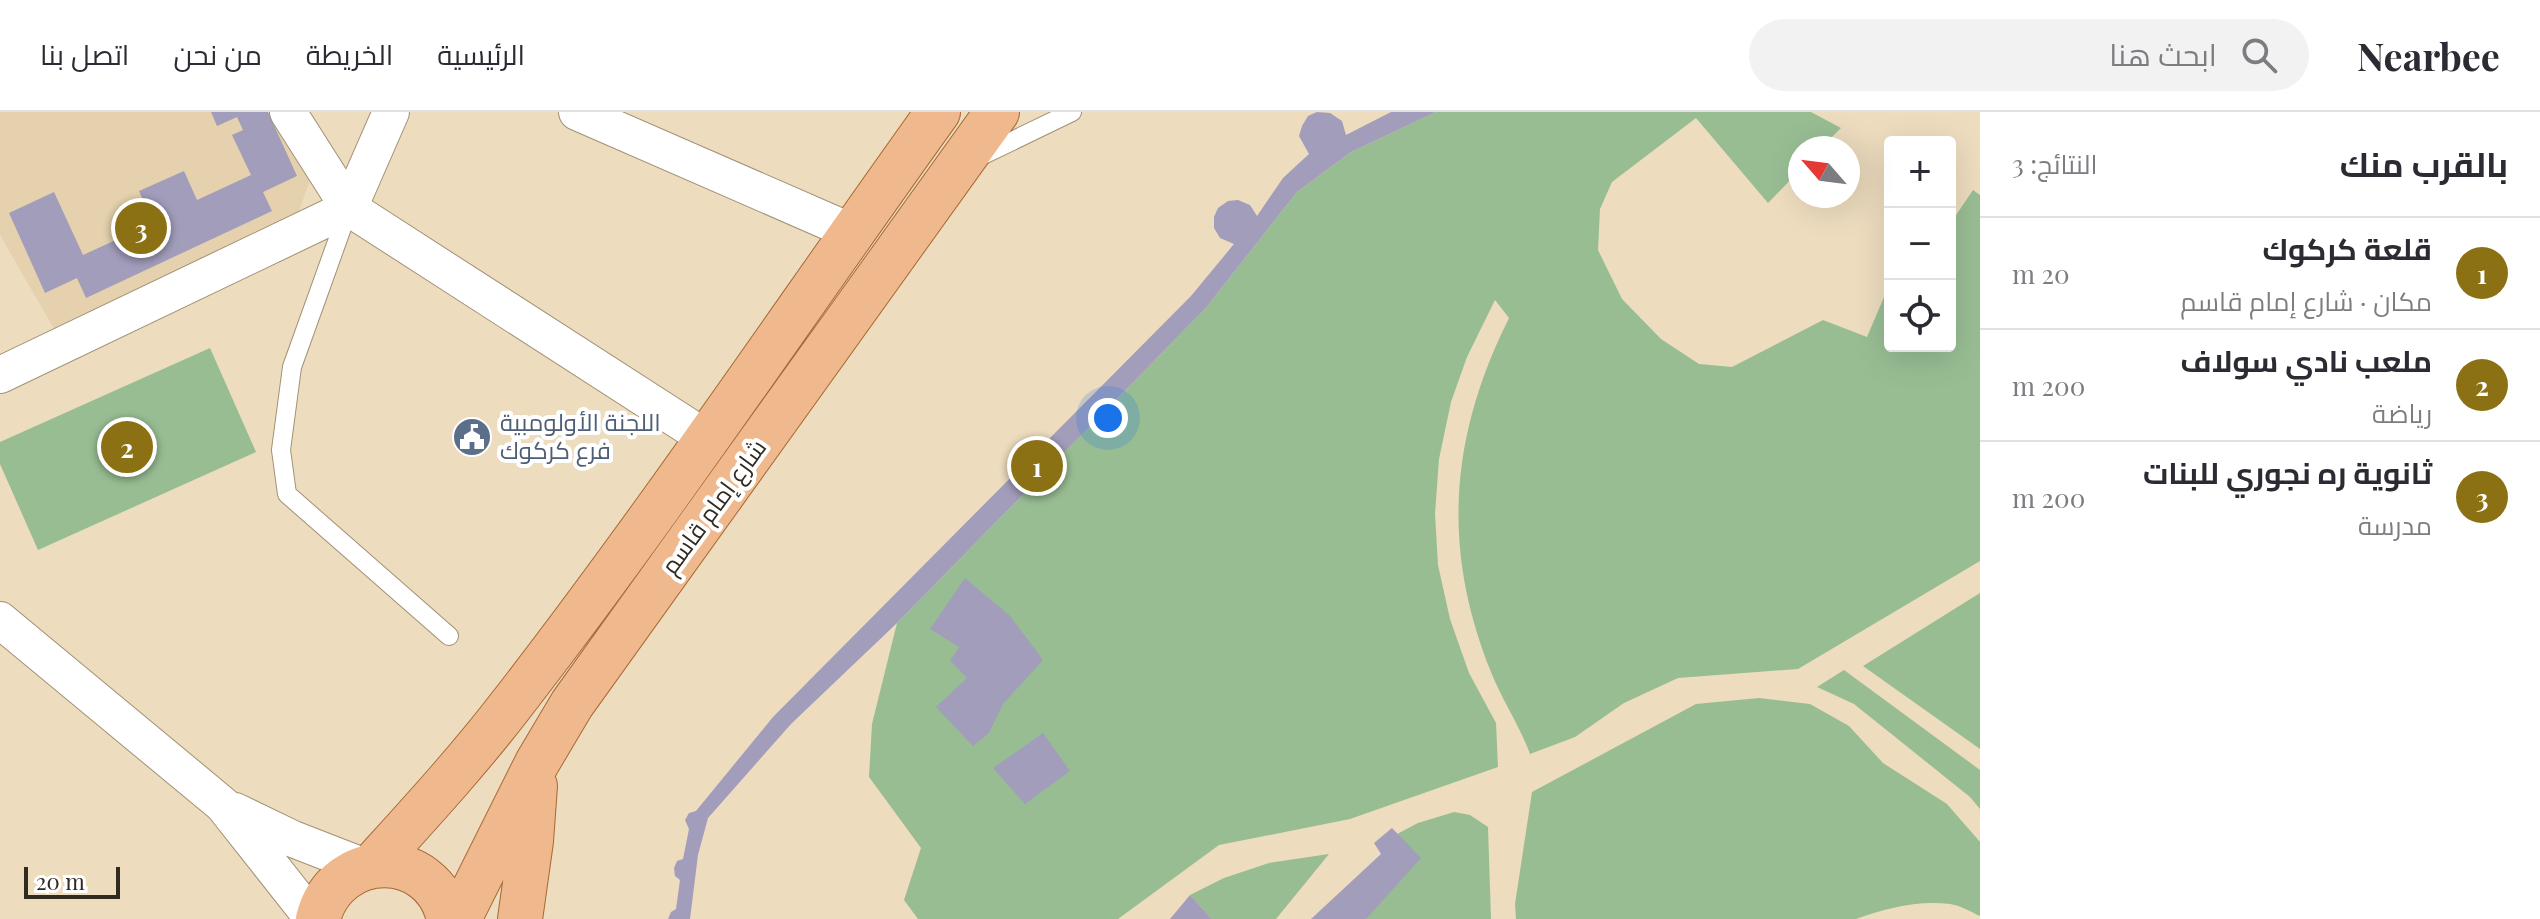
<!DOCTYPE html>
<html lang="ar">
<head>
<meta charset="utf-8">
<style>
  :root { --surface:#fff; --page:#f2f2f3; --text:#2b2b33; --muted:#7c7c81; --line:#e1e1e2; --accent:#8b7114 }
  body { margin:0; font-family:"Playfair Display",Cairo,serif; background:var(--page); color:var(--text); direction:rtl }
  .controls { position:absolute; right:24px; top:24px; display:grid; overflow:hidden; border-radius:8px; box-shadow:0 8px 32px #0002 }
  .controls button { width:72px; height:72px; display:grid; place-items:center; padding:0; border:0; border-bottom:2px solid var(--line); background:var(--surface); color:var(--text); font:40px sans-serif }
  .compass { position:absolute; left:1788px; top:24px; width:72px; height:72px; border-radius:50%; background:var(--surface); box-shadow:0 8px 32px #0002; rotate:298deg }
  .scale { position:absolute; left:24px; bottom:20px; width:96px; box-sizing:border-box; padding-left:8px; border:4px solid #312a1f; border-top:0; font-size:22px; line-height:28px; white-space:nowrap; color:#312a1f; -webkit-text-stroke:6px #fff; paint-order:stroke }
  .you { position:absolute; left:1108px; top:306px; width:28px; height:28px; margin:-20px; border:6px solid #fff; border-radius:50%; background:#1a73e8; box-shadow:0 0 0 12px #1a73e833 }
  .badge { display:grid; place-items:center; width:52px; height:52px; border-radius:50%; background:var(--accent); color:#fff; font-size:26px; font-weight:700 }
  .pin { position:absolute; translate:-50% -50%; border:4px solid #fff; box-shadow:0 2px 8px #0006 }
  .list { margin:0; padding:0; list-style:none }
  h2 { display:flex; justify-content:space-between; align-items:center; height:104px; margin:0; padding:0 32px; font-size:34px }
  h2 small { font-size:26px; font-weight:400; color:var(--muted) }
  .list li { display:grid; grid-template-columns:52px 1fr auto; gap:24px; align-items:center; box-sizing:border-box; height:112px; padding:0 32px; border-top:2px solid var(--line) }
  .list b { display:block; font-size:30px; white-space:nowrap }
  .list p { margin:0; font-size:26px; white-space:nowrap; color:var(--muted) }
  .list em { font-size:26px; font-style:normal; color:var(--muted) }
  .icon { flex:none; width:44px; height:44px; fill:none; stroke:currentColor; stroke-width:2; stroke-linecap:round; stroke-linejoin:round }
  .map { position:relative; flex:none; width:1980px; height:807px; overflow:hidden; direction:ltr }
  header { display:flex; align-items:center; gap:48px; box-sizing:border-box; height:112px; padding:0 40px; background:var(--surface); border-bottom:2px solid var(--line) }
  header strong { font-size:38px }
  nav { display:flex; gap:44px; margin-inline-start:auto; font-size:28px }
  .search { width:560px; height:72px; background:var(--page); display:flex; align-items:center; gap:20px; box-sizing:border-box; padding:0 28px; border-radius:44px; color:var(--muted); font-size:30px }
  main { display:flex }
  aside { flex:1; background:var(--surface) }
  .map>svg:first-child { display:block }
  .built { fill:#e5d1ad }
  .green { fill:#98bd93 }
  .building { fill:#a19dbb }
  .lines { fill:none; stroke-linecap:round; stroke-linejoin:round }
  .lane-casing { stroke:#a19175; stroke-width:20 }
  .street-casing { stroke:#a19175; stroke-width:38 }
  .primary-casing { stroke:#a76935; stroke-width:46 }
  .lane { stroke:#fff; stroke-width:18 }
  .street { stroke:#fff; stroke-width:36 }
  .primary { stroke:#f0b98d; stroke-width:44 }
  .labels { text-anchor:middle; stroke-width:8; stroke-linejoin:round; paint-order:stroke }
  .service-label { font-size:24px; fill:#4e5e75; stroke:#fff; text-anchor:start }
  .street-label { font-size:24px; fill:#312a1f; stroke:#fff }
</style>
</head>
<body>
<header>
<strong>Nearbee</strong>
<div class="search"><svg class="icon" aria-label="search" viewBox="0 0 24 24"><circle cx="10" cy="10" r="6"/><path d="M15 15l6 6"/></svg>ابحث هنا</div>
<nav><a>الرئيسية</a><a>الخريطة</a><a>من نحن</a><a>اتصل بنا</a></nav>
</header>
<main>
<aside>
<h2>بالقرب منك<small>النتائج: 3</small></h2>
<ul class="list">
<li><span class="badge">1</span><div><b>قلعة كركوك</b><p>مكان · شارع إمام قاسم</p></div><em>20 m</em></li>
<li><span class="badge">2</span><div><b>ملعب نادي سولاف</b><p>رياضة</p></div><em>200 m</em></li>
<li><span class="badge">3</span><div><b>ثانوية ره نجوري للبنات</b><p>مدرسة</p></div><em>200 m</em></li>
</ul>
</aside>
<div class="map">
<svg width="1980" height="807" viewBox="0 0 1980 807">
  <rect width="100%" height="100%" fill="#eddcbe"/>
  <!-- built -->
  <path class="built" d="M0 0H276L313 60 295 110 56 220 0 123Z"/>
  <!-- green -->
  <path class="green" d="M1436 0H1811L1841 16 1821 36H1800V58L1768 91 1696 6 1612 70 1600 97 1598 138 1622 187 1661 227 1699 252 1732 255 1823 208 1867 225 1890 171V234H1950V112L1973 78 1980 83V449L1798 557 1678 566 1624 591 1575 625 1530 642C1519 612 1502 588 1491 560 1441 436 1450 324 1509 206L1495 188 1467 245 1451 290 1439 347 1435 402 1438 453 1450 507 1469 561 1496 611 1498 655 1350 707 1219 733 1118 807H918L904 788 921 736 869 665 872 612 897 511 1205 197 1297 80 1351 40Z
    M210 236 256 340 38 438 0 352V330Z
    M1980 481V637L1863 554Z
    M1844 558 1980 658V697L1970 685 1854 592 1817 575Z
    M1759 586 1810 592 1849 614 1883 651 1947 692 1980 730V804C1971 800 1960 793 1950 792 1918 788 1886 796 1856 807H1516L1515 792 1532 680 1696 592Z
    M1454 700 1470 703 1488 715 1491 807H1366L1397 722 1418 711Z
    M1329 742 1276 807H1212L1190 783 1224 766 1269 751Z"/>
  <!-- building -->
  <path class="building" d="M211 0H268L297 64 263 80 272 99 86 186 77 166 45 181 9 101 54 80 83 143 153 111 139 79 184 59 197 88 251 63 232 23 243 18 237 5 217 14Z
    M1317 0 1330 1 1342 9 1346 23 1391 0H1436L1351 40 1297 80 1205 197 897 511 791 612 708 706 698 743 690 807H668L671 800 676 797 680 768 675 764 674 756 677 749 683 747 689 717 685 708 689 701 696 699 773 605 1191 184 1234 132 1220 126 1214 116V105L1218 96 1228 89 1238 88 1250 93 1257 104 1283 66 1309 42 1299 24 1302 14 1308 4Z
    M965 466 1010 504 1043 548 1003 592 989 621 973 634 936 595 967 566 950 549 959 535 930 517Z
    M1043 621 1070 659 1025 692 993 656Z
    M1392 716 1421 746 1366 807H1311L1381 742 1374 731Z
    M1190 783 1212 807H1170Z"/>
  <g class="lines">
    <!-- lane casing -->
    <g class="lane-casing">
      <path id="lane" d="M979 45 1072 0
        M348 99 292 255 281 338 287 382 449 524"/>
    </g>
    <!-- street casing -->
    <g class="street-casing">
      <path id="street" d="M288 0 349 96 706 326
        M577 0 852 120
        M0 263 349 96 391 0
        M0 508 223 693 313 807
        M235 699 293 727 365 755"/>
    </g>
    <!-- primary casing -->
    <g class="primary-casing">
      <path id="primary" d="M373 753C420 701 468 649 511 593 660 401 796 198 938 0
        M318 807C336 736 433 735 449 807
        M459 807 537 651 572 592 997 0
        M520 807 531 729 535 674"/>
    </g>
    <!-- lane -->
    <use href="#lane" class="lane"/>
    <!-- street -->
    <use href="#street" class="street"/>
    <!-- primary -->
    <use href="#primary" class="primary"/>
  </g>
  <!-- icons -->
  <defs>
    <g id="civic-disc" transform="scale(2)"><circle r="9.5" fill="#5c6f8a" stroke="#fff"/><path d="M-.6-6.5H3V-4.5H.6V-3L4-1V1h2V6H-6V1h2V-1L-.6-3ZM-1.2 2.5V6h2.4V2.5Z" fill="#fff"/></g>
  </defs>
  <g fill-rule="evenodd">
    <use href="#civic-disc" x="472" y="325"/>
  </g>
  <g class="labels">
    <!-- service labels -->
    <g class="service-label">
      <text x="500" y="319">اللجنة الأولومبية<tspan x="500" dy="28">فرع كركوك</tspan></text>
    </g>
    <!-- street labels -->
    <g class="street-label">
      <text transform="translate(714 395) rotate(-54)" y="8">شارع إمام قاسم</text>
    </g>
  </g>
</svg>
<div class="controls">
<button>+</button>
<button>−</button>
<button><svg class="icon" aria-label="locate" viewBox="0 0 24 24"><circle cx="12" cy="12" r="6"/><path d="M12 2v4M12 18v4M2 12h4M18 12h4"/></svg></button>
</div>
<svg class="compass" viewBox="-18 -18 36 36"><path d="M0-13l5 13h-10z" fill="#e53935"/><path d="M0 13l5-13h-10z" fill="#7c7c81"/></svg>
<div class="scale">20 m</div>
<div class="you"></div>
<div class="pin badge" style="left:1037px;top:354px">1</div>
<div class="pin badge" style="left:127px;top:335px">2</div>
<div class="pin badge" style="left:141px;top:116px">3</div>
</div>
</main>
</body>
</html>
